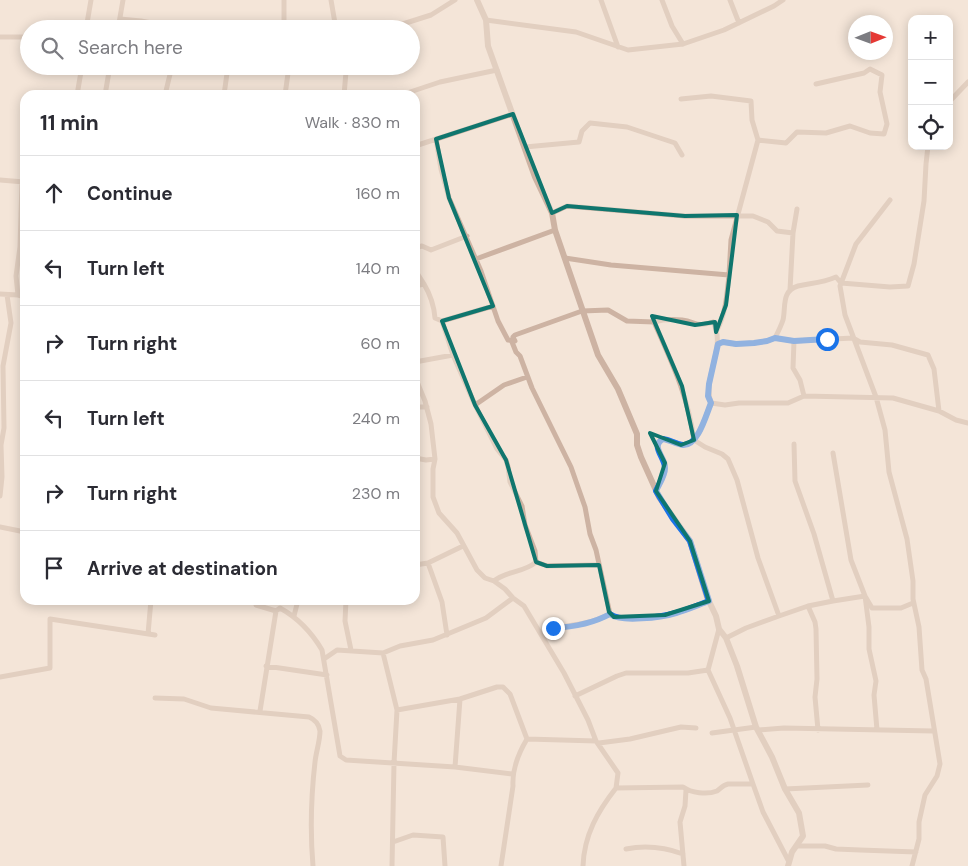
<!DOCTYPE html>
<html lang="en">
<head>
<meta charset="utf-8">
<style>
  :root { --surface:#fff; --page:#f2f2f3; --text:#2b2b33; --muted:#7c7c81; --line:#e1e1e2 }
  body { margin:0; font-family:"DM Sans",sans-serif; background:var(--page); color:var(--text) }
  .controls { position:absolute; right:15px; top:15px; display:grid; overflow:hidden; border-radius:10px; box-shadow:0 2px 12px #0003 }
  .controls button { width:45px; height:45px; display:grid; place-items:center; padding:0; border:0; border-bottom:1px solid var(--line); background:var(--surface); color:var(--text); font:25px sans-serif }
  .compass { position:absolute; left:848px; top:15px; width:45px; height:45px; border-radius:50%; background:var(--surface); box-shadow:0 2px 12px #0003; rotate:89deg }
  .stop { position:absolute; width:15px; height:15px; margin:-11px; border:4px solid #1a73e8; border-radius:50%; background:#fff }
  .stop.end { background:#1a73e8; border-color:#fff; box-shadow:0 1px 5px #0008 }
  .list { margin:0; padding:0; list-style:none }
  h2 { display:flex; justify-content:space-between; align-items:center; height:65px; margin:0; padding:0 20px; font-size:21px }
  h2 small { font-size:16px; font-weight:400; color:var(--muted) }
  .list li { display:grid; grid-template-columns:32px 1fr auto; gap:15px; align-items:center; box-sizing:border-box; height:75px; padding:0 20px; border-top:1px solid var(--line) }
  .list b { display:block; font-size:19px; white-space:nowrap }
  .list em { font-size:16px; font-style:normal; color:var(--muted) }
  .icon { flex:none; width:28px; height:28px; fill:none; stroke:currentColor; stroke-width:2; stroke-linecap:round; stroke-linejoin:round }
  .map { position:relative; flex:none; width:968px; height:866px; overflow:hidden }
  .search { position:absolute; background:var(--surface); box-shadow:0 2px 12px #0003; left:20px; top:20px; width:400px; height:55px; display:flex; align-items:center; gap:12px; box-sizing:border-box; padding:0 18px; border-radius:28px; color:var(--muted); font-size:19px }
  .panel { position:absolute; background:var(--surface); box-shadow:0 2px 12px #0003; left:20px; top:90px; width:400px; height:515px; border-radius:15px }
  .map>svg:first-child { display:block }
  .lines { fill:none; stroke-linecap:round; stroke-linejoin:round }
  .minor { stroke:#cdb3a3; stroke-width:5 }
  .tertiary { stroke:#cdb3a3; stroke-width:6 }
  .route { stroke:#1a73e8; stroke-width:6 }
  .marked { fill:none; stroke:#0f766e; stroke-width:4; stroke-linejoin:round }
</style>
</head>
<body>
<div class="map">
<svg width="968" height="866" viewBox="0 0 968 866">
  <rect width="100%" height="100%" fill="#f4e5d8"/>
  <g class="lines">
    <!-- minor -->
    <path class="minor" d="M331 0 336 29
      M601 0 618 47
      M662 0 672 26 683 44
      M730 0 739 23
      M120 19 141 21 183 29
      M486 20 576 32 628 50 683 44 724 30 774 6 783 0
      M86 29 91 0
      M118 29 123 0
      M284 29V0
      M387 29 431 15 455 0
      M0 37H29
      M77 95 82 66
      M105 95 110 66
      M165 95 172 66
      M224 95 228 66
      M285 95 289 66
      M344 95 346 72 345 66
      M401 95 440 82 497 70
      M681 99 711 96 751 101 752 120 758 140
      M949 102 968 82
      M436 139 441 169 449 198 481 271 498 321 508 340 515 341
      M415 146 513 114
      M525 147 579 142 582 131 590 123 627 127 675 143 682 155
      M0 180 24 182
      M890 200 856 244 840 286 845 315 876 397 885 430 889 472 907 539 913 581V599L919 627 922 670 926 679 940 764 937 776 925 795 919 822V839L912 866
      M552 213 567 206 685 216H753L768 222 777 231 793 233
      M415 248 422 246 431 250 467 236
      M565 258 611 265 729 275C727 294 726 313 717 330
      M476 259 555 230
      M415 270 424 284
      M729 275 731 240 758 140 786 143 797 132 826 133 850 126 870 133 884 134 887 124 880 92 882 75 870 69 864 73 816 84
      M415 286 424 284C430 294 434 306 435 318L442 321 453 355 475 405 497 449 506 460 508 467 510 482 522 506 525 525 535 551 536 562C524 573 507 570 494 581
      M790 290 793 233 797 209
      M0 294 18 295 25 297
      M18 295 16 276 20 247 22 182
      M442 321 493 306
      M654 322 627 321 608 310 582 311 515 335 513 337 515 341 512 342 516 352 520 356 532 388 571 467 579 490 585 507 590 534 596 550 610 614C621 623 662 617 676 613 687 610 698 605 709 601
      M775 338C778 332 781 326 783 320 786 307 781 291 798 286 812 283 822 283 836 277L841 283 890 287 908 286 914 264 924 201 926 164 928 146
      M794 341 793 368 800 380 804 396
      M718 344 723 342 736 344 754 343 767 341 775 338 794 341 853 338 860 342 892 345 928 355 934 369 939 411
      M415 362 453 355
      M415 377 425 401 431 424 435 459 433 469V497L439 513 457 533 477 570 485 578 494 581 505 589 513 598 524 606 564 673 588 720 596 741 618 773 616 788
      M711 403 725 405 739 403H788L804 396 893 398 939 411 956 420 968 423
      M475 405 504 385 527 377
      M415 407H427
      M833 453 851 560 865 596 872 608H901L913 603
      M415 458 426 460 435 459
      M656 491C660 483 667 472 665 463 662 454 655 450 660 440 667 438 672 442 679 444 698 450 705 416 711 403 702 376 727 348 713 322 695 328 697 322 682 320 672 319 664 319 654 322 672 363 688 396 694 440L705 447 722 454 728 459 737 480 758 558 779 616 746 628 726 638
      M0 496 2 477 1 445 4 428 3 366 11 323 7 295
      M0 527 25 532
      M536 562 547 566 599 565
      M428 563 442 602 447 635
      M415 565 428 563 463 546
      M255 600 256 605 276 611 280 608C298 618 312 633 322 650L340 756 346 760 455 767 512 774
      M346 600 345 621 351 650
      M833 601 865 596 869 627V649L876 681 874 695 877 730
      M808 606 815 622 816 629 817 679 815 697 818 730
      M294 616 298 600
      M779 616 808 606 833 601 814 534 795 481 794 444
      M148 634 151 600
      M541 634C563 623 586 627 610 614
      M383 653 397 710 394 763 392 866
      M324 659 337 650 383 653 400 646 433 640 486 618 513 598
      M266 666 327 675
      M708 670 730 718 753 784
      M0 677 50 668V619L155 635
      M575 696 617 676 626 673H688L708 670 719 629
      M155 698 184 699 211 708 309 717C316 720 319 724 320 731 320 741 316 752 315 762 311 797 310 831 313 866
      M397 710 460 699 497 687H503L510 694 527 739
      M260 711 276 611
      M759 730 784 728 933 731
      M712 733 756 727
      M599 743 630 739 681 727 696 728
      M455 767 460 699
      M785 789 868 785
      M393 842 413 835 443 837 445 866
      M797 846H825L836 849 860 850 916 852
      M626 849C646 845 664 847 683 854
      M501 866 513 786C512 769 518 754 527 739L596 741
      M583 866C584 835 598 811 616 788L683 787C691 793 707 795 717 791 721 788 723 785 728 784H753L763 812 788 860
      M684 866 680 822 685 806 686 790"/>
    <!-- tertiary -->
    <path class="tertiary" d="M477 0 486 20 488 46 535 177 552 213 555 230 598 355 618 389 637 434V445L641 457 659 497 690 541 707 597 716 616 719 629 726 638 737 666 756 727 772 757 785 789 799 813 803 836 792 852 788 866"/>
  </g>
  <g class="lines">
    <!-- route -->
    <path class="route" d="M553 628C573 627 592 624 610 614 621 623 662 617 676 613 687 610 698 605 709 601L690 541 673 519 656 491C659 484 665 476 665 468 665 457 650 446 663 439 670 440 676 444 683 445 698 446 706 415 711 403L708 396 709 384 718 344 723 342 736 344 754 343 767 341 775 338 794 341 827 339"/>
  </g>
  <!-- marked area -->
  <path d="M0 0H968V866H0ZM513 114 552 213 567 206 685 216 737 215 726 305 716 332 715 322 695 325 652 316 682 386 694 440 681 445 650 433 665 463 656 491 690 541 709 601 665 615 614 617 609 612 599 565 547 566 536 562 506 460 475 405 442 321 493 306 449 198 436 139Z" fill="#f4e5d8" fill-opacity=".55" fill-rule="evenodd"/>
  <path class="marked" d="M513 114 552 213 567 206 685 216 737 215 726 305 716 332 715 322 695 325 652 316 682 386 694 440 681 445 650 433 665 463 656 491 690 541 709 601 665 615 614 617 609 612 599 565 547 566 536 562 506 460 475 405 442 321 493 306 449 198 436 139Z"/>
</svg>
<div class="controls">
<button>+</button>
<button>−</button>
<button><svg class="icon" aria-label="locate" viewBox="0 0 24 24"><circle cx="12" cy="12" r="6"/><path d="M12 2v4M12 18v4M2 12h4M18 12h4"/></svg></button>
</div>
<svg class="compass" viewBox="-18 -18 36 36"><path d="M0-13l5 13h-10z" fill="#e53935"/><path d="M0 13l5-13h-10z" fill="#7c7c81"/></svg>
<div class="stop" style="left:827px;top:339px"></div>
<div class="stop end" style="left:553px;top:628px"></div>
<div class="search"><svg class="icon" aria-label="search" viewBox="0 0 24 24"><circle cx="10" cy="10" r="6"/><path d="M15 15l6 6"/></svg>Search here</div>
<section class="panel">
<h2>11 min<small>Walk · 830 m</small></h2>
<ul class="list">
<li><svg class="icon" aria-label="ahead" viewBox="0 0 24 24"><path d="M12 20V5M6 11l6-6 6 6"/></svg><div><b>Continue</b></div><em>160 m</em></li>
<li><svg class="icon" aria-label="left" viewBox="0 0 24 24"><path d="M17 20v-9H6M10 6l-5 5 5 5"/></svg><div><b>Turn left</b></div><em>140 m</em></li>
<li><svg class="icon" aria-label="right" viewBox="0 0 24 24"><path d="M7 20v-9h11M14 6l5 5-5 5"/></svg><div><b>Turn right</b></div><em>60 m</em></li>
<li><svg class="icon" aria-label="left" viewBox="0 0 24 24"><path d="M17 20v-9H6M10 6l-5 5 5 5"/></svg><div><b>Turn left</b></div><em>240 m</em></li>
<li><svg class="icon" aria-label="right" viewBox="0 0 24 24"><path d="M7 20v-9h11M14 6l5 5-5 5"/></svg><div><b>Turn right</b></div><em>230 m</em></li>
<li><svg class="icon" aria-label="arrive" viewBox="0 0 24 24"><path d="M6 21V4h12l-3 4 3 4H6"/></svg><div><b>Arrive at destination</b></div></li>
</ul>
</section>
</div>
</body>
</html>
